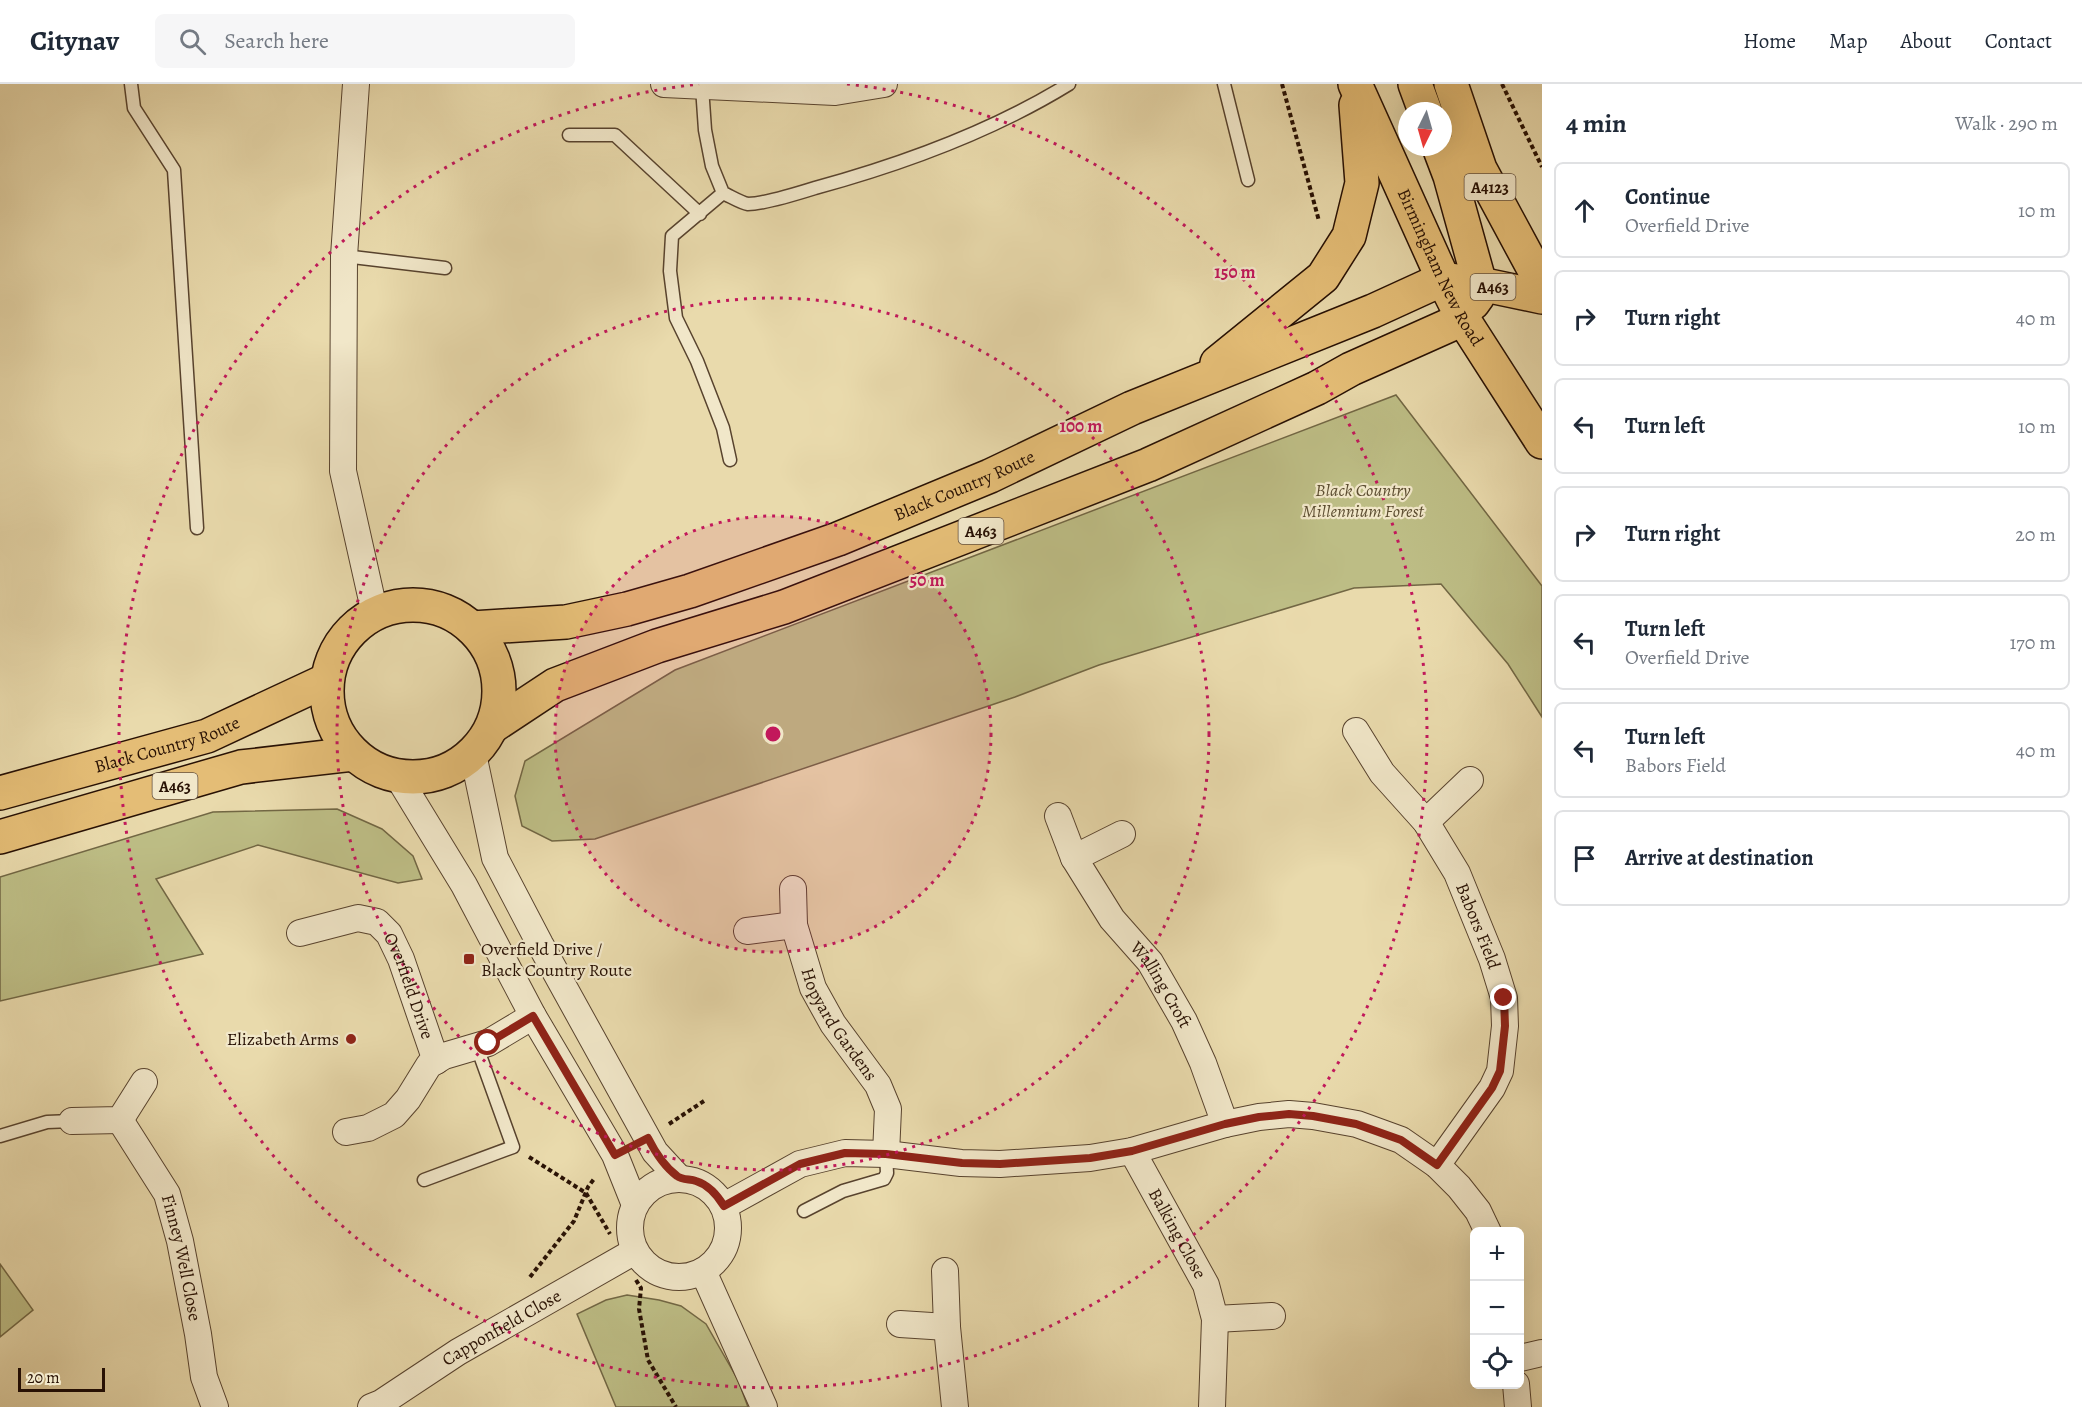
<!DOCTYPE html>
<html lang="en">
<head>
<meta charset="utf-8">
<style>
  :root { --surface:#fff; --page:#f6f6f7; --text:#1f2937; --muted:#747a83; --line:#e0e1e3 }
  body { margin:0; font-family:Alegreya,serif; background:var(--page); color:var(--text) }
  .controls { position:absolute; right:18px; bottom:18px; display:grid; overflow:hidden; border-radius:9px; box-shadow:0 6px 24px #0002 }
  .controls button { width:54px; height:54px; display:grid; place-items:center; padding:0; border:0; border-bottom:2px solid var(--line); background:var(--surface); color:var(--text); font:30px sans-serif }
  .compass { position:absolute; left:1398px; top:18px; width:54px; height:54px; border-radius:50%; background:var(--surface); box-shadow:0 6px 24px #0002; rotate:185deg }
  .scale { position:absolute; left:18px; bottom:15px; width:87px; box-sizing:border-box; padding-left:6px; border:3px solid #281104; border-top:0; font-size:16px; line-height:21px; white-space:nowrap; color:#281104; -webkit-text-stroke:4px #f1e7c9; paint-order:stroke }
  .stop { position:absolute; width:18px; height:18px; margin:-14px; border:4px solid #8f2418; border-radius:50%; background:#fff }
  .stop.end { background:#8f2418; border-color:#fff; box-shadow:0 2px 6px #0008 }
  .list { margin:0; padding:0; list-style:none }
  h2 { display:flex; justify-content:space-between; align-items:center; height:78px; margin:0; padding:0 24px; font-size:26px }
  h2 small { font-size:20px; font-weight:400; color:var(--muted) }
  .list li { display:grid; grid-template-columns:39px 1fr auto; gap:18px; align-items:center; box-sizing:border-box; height:96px; margin:0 12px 12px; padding:0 12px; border:2px solid var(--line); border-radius:9px }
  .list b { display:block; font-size:22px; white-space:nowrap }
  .list p { margin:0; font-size:20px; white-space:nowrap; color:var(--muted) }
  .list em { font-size:20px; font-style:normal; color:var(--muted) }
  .icon { flex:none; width:33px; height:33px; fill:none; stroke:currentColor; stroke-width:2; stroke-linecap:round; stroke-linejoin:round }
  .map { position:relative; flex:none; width:1542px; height:1323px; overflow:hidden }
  header { display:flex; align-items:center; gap:36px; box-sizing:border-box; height:84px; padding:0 30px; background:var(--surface); border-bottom:2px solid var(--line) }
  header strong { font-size:28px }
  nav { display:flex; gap:33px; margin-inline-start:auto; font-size:21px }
  .search { width:420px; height:54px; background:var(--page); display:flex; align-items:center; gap:15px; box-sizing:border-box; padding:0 21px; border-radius:9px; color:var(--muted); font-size:22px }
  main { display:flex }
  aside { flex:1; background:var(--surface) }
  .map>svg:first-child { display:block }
  .green { fill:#bdbd85; stroke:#726744; stroke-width:1.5 }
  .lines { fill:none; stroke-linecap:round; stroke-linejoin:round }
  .service-casing { stroke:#58432e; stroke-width:15 }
  .minor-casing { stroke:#58432e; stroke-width:28 }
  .trunk-casing { stroke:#281104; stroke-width:36 }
  .path { stroke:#281104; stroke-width:4; stroke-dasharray:4.5 3; stroke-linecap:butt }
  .service { stroke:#f1e7c9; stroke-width:12 }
  .minor { stroke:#f1e7c9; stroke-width:26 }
  .trunk { stroke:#e4bd76; stroke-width:33 }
  .route { stroke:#8f2418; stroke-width:8 }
  .ring { fill:none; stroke:#c2185b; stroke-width:3; stroke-dasharray:3 6 }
  .poi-dot { fill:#8f2418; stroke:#f1e7c9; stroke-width:2 }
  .labels { text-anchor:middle; stroke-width:4.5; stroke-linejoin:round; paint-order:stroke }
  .shield { fill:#f1e7c9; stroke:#64513f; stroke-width:1.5 }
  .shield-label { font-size:16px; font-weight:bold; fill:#281104 }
  .street-label { font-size:18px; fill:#281104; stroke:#f1e7c9 }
  .park-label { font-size:18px; font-style:italic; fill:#5c4d31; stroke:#f1e7c9 }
  .poi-label { font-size:18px; fill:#281104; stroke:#f1e7c9; text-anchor:start }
  .centre { fill:#c2185b; stroke:#f1e7c9; stroke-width:3 }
  .ring-label { font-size:18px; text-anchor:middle; font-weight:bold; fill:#c2185b; stroke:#f1e7c9; stroke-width:4.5; stroke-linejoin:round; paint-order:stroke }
</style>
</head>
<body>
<header>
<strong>Citynav</strong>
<div class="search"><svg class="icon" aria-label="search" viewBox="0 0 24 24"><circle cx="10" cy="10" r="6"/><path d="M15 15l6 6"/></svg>Search here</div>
<nav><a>Home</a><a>Map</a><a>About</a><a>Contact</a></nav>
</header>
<main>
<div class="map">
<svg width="1542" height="1323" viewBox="0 0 1542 1323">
  <rect width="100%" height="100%" fill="#e9daac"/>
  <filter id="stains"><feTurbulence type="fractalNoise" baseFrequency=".00333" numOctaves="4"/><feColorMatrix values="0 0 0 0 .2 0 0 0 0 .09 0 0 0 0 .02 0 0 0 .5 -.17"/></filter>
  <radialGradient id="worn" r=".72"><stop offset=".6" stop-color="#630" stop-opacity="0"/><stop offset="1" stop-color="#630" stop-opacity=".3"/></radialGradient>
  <!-- green -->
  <path class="green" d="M1396 311 1542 502V633L1508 580 1441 500 1354 504 1099 581 1015 613 595 755 552 757 522 742 515 712 525 677 675 586Z
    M337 725 382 745 413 772 422 795 398 799 258 761 156 795 203 870 0 917V793L213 728Z
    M0 1180 33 1226 0 1253Z
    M627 1211 659 1216 681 1222 706 1240 738 1296 748 1323H616L577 1230 606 1216Z"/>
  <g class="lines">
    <!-- service casing -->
    <g class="service-casing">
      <path id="service" d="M131 0 134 24 174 86 197 444
        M1224 0 1248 96
        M702 3 705 46 712 82 723 109C730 112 741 119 748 120 764 120 799 109 815 104 903 80 991 48 1069 0
        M569 51H615L700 130
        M723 109 672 152 670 187 676 234 697 277 723 344 730 376
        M344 172 445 184
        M0 1052 47 1038 72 1037
        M424 1096 513 1063 477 963
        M804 1127 843 1107 884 1095 887 1089 886 1070"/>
    </g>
    <!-- minor casing -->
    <g class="minor-casing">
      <g id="minor">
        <path d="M356 0 344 172 343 387 375 530"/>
        <path d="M664 0 835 8 884 0"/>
        <path id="s1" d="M1356 647 1382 689 1426 738 1457 789 1492 875 1504 914 1505 942 1500 987 1492 1004 1437 1081"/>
        <path d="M473 670 495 774 540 860 655 1068 679 1094"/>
        <path d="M398 693 464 801 533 932 615 1071 635 1121"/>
        <path d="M1058 732 1074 774"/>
        <path d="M1426 738 1470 696"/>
        <path id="s2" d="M1122 750 1074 774 1112 835 1150 878 1184 937 1203 979 1225 1040"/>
        <path id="s3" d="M793 805 794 841 813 904 833 940 878 1001 888 1025 886 1070"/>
        <path d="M747 847 794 841"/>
        <path id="s4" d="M300 849 358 834 377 838 389 850 401 875 436 977"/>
        <path id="s5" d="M120 1036 167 1110 180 1157 198 1250 204 1293 215 1323"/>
        <path d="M72 1037 120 1036 144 998"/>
        <path d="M346 1048 368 1044 394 1031 408 1015 429 981 444 972 488 959 533 932"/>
        <path id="s6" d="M1132 1067 1206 1201 1215 1235 1212 1323"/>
        <circle cx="679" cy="1144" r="49"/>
        <path d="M724 1122 800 1080 845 1069 886 1070 961 1079 1000 1080 1090 1074 1132 1067 1225 1040 1259 1033 1289 1030 1313 1032 1357 1040 1401 1056 1437 1081 1459 1103 1478 1127 1488 1148"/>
        <path d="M703 1187 764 1323"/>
        <path d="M945 1187 947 1243 955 1323"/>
        <path d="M1215 1235 1272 1232"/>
        <path d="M900 1240 947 1243"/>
        <path d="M1520 1274 1542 1269"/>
        <path d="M1516 1300 1518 1323"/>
        <path id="s7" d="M371 1323 381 1319 458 1268 635 1167"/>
      </g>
    </g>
    <!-- trunk casing -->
    <g class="trunk-casing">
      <g id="trunk">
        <path id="s8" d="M1355 0 1443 195 1463 235 1542 358"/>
        <path d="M1415 0 1425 27"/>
        <path d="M1451 0 1480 85 1542 200"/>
        <path d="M1439 63 1450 92 1480 200 1478 212 1473 219"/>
        <path d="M1217 279 1323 193 1349 152 1362 99 1356 21"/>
        <circle cx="413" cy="607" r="86"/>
        <path id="s9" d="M472 544 566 538 627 525 690 507 838 455 990 392 1132 324 1373 227 1443 195 1480 200 1542 213"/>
        <path d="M493 642 555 601 657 562 784 523 1148 381 1317 304 1351 285 1463 235"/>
        <path id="s10" d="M0 709 207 652 327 596"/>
        <path d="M0 753 241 683 353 670"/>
      </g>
    </g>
    <!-- path -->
    <path class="path" d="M1282 0 1319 137
      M1502 0 1542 83
      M669 1040 704 1017
      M529 1073 586 1109 610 1150
      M530 1193 574 1137 588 1103 594 1095
      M636 1196 641 1204 639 1225 648 1276 676 1323"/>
    <!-- service -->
    <use href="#service" class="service"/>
    <!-- minor -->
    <use href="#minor" class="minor"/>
    <!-- trunk -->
    <use href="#trunk" class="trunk"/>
  </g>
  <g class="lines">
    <!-- route -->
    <path class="route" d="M488 959 533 932 615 1071 648 1054C655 1068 665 1083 677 1092 682 1096 690 1095 696 1097 709 1101 717 1111 724 1122L800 1080 845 1069 886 1070 962 1079 1000 1080 1090 1074 1132 1067 1225 1040 1259 1033 1289 1030 1313 1032 1356 1040 1401 1056 1437 1081 1492 1004 1500 987 1505 942 1504 914"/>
  </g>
  <!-- distance rings -->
  <circle cx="773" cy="650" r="218" fill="#c2185b" fill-opacity=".12"/>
  <g class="ring">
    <circle cx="773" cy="650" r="218"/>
    <circle cx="773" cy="650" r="436"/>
    <path d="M847 0A654 654 0 1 1 699 0"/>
  </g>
  <!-- markers -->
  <g class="poi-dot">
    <rect x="463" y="869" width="12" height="12" rx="3"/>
    <circle cx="351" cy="955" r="6"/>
  </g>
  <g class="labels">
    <!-- shield labels -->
    <g class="shield">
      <rect x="1464.5" y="90" width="51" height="26" rx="4.5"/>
      <rect x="1470.5" y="190" width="45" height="26" rx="4.5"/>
      <rect x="958.5" y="434" width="45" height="26" rx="4.5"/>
      <rect x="152.5" y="689" width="45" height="26" rx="4.5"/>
    </g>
    <g class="shield-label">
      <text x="1490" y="109">A4123</text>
      <text x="1493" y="209">A463</text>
      <text x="981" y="453">A463</text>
      <text x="175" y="708">A463</text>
    </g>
    <!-- street labels -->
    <g class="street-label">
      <text dy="6" stroke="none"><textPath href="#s8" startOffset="202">Birmingham New Road</textPath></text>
      <text dy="6" stroke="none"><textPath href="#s9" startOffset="516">Black Country Route</textPath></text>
      <text dy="6" stroke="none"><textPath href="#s10" startOffset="174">Black Country Route</textPath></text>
      <text dy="6" stroke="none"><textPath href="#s1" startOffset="232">Babors Field</textPath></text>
      <text dy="6" stroke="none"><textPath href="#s2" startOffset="208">Walling Croft</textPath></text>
      <text dy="6" stroke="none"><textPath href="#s4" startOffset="152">Overfield Drive</textPath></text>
      <text dy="6" stroke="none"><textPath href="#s3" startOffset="146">Hopyard Gardens</textPath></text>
      <text dy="6" stroke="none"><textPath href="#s6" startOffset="94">Balking Close</textPath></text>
      <text dy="6" stroke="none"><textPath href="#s5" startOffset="153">Finney Well Close</textPath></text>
      <text dy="6" stroke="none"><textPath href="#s7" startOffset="153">Capponfield Close</textPath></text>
    </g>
    <!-- park labels -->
    <g class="park-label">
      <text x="1363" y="412">Black Country<tspan x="1363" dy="21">Millennium Forest</tspan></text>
    </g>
    <!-- poi labels -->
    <g class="poi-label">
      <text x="481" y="871">Overfield Drive /<tspan x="481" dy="21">Black Country Route</tspan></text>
      <text x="339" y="961" text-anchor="end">Elizabeth Arms</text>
    </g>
  </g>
  <circle cx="773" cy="650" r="9" class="centre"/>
  <g class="ring-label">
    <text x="1235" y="194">150 m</text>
    <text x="1081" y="348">100 m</text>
    <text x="927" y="502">50 m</text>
  </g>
  <rect width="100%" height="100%" filter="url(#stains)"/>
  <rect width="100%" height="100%" fill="url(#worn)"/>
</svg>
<div class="controls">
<button>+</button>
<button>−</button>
<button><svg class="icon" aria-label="locate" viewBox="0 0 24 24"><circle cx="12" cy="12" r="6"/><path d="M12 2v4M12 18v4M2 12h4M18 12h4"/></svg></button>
</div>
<svg class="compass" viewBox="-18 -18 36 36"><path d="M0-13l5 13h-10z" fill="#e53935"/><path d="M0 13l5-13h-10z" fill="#747a83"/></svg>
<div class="scale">20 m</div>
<div class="stop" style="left:488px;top:959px"></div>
<div class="stop end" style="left:1504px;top:914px"></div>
</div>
<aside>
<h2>4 min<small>Walk · 290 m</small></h2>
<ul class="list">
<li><svg class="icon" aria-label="ahead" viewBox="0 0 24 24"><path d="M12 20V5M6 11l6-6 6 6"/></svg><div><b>Continue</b><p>Overfield Drive</p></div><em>10 m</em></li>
<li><svg class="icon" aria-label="right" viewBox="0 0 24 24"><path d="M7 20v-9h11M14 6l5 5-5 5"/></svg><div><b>Turn right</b></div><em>40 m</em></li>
<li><svg class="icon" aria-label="left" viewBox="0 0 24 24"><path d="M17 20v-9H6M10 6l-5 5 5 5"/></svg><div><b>Turn left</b></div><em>10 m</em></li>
<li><svg class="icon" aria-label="right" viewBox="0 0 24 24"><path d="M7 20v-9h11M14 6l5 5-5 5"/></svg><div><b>Turn right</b></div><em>20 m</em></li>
<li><svg class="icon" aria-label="left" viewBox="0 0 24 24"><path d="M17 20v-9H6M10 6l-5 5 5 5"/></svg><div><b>Turn left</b><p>Overfield Drive</p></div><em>170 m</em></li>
<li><svg class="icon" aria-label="left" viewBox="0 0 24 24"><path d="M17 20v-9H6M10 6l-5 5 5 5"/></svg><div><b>Turn left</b><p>Babors Field</p></div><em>40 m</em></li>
<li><svg class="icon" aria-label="arrive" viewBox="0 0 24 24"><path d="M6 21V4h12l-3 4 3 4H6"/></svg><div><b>Arrive at destination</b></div></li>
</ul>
</aside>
</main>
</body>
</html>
